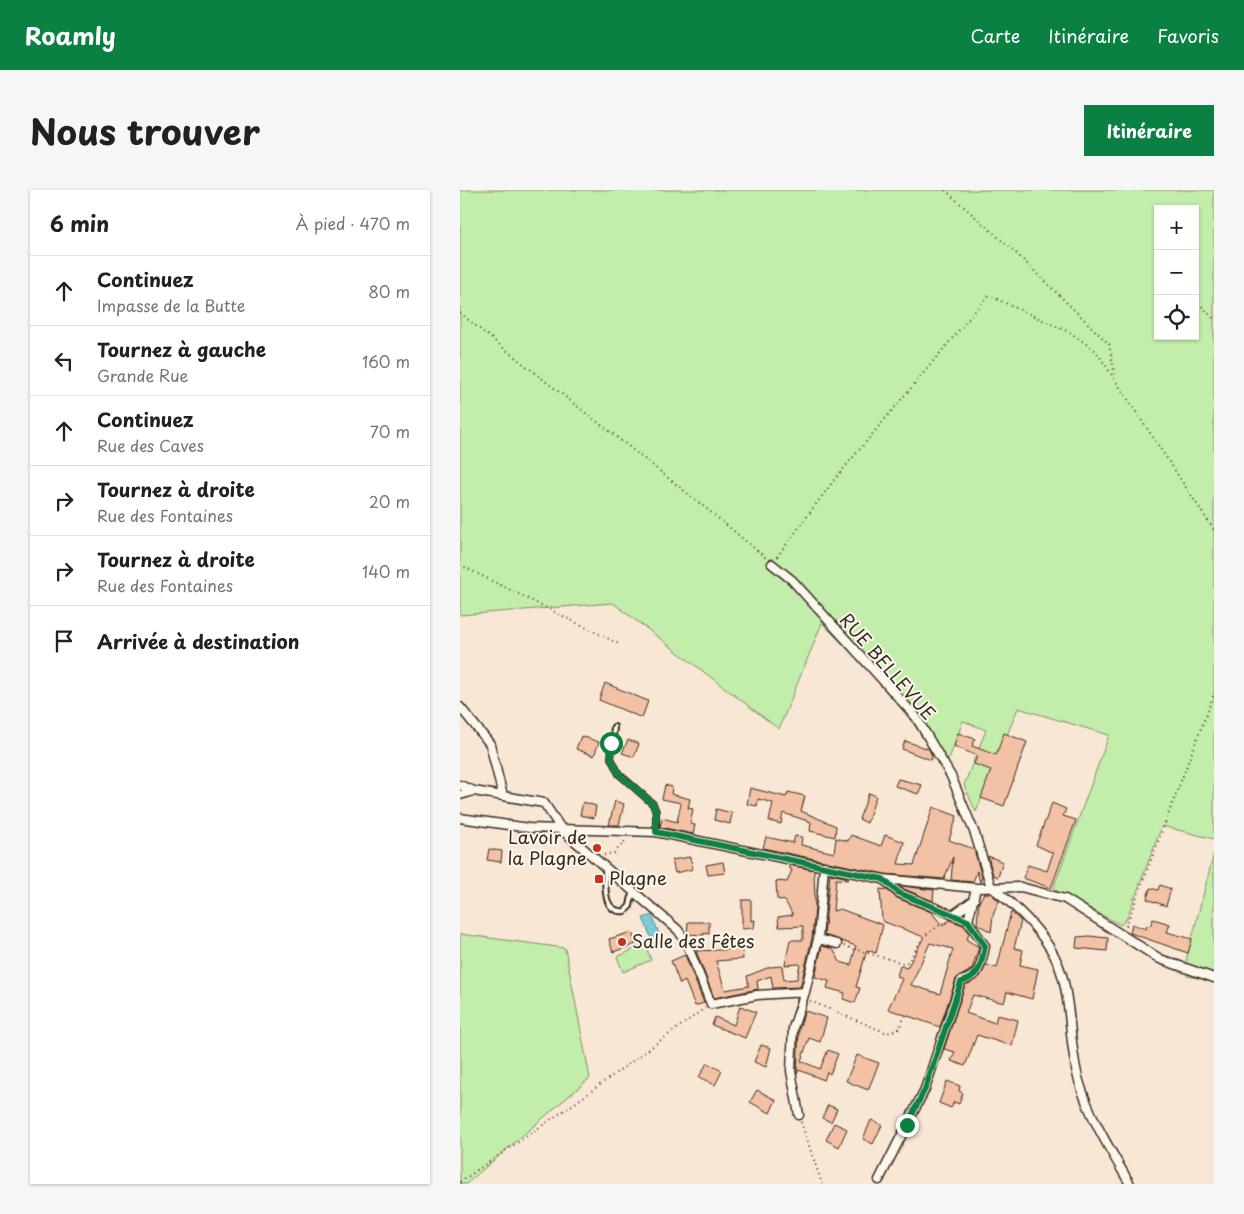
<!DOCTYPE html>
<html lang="fr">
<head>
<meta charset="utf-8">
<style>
  :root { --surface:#fff; --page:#f6f6f6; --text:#202124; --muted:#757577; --line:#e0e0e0; --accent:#0b8043 }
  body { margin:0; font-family:"Playpen Sans",sans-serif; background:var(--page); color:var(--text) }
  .controls { position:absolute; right:15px; top:15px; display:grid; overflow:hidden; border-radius:0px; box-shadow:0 1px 4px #0004 }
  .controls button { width:45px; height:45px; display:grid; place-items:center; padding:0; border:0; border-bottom:1px solid var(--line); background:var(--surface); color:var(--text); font:25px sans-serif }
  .stop { position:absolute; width:15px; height:15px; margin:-11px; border:4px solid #0b8043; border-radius:50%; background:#fff }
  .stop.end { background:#0b8043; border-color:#fff; box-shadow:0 1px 5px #0008 }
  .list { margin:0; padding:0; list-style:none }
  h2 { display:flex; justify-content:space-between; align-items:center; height:65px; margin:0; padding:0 20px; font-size:21px }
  h2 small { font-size:16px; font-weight:400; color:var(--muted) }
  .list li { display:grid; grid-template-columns:32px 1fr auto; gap:15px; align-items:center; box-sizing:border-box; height:70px; padding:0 20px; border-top:1px solid var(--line) }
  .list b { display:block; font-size:19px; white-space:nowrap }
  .list p { margin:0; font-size:16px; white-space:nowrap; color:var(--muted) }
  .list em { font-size:16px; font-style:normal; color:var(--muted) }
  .icon { flex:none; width:28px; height:28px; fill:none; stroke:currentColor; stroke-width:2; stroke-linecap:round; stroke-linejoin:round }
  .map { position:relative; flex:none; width:754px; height:994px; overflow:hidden; border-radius:0px }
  header { display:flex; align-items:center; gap:30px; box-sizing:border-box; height:70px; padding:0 25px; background:var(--accent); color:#fff }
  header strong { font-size:24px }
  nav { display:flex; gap:28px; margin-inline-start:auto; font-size:18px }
  .intro { display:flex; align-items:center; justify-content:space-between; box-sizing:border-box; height:120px; padding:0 30px }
  h1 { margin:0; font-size:35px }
  .button { padding:12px 22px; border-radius:0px; background:var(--accent); color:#fff; font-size:18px; font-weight:700 }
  main { display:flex; gap:30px; padding:0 30px }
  aside { flex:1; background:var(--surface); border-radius:0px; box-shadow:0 1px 4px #0004 }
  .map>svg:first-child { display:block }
  .green { fill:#c2edaa; stroke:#7e8c64; fill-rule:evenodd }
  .water { fill:#7bcbd7; stroke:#618b8d }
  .building { fill:#f3c2a4; stroke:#3b2a1e; fill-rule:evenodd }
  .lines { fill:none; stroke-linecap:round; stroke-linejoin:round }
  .service-casing { stroke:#3b2a1e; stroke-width:8 }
  .minor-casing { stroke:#3b2a1e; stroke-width:11 }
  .path { stroke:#3b2a1e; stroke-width:2; stroke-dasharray:1 4; stroke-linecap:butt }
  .service { stroke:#fbf7ec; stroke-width:4 }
  .minor { stroke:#fbf7ec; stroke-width:8 }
  .route { stroke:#0b8043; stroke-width:6 }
  .poi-dot { fill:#c8321e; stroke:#fbf7ec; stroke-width:2 }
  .labels { text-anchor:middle; stroke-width:4; stroke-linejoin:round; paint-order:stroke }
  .street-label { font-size:18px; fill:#3b2a1e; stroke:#fbf7ec }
  .poi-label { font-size:18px; fill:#3b2a1e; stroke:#fbf7ec; text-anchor:start }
</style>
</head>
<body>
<header>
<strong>Roamly</strong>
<nav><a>Carte</a><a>Itinéraire</a><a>Favoris</a></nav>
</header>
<div class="intro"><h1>Nous trouver</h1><a class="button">Itinéraire</a></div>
<main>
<aside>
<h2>6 min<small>À pied · 470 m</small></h2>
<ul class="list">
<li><svg class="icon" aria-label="ahead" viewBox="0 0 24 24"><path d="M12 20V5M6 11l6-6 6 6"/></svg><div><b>Continuez</b><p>Impasse de la Butte</p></div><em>80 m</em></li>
<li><svg class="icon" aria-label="left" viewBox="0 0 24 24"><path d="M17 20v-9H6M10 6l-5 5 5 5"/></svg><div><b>Tournez à gauche</b><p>Grande Rue</p></div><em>160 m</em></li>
<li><svg class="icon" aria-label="ahead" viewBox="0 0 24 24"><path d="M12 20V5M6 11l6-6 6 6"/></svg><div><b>Continuez</b><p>Rue des Caves</p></div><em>70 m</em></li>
<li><svg class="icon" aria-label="right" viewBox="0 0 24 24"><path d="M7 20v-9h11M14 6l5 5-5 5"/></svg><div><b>Tournez à droite</b><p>Rue des Fontaines</p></div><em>20 m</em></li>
<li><svg class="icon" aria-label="right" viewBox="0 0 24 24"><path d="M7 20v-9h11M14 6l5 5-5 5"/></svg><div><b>Tournez à droite</b><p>Rue des Fontaines</p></div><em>140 m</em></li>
<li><svg class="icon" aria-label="arrive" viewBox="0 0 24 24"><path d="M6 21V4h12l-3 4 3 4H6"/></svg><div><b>Arrivée à destination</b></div></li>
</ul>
</aside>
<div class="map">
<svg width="754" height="994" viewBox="0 0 754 994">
  <rect width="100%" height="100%" fill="#f9e7d6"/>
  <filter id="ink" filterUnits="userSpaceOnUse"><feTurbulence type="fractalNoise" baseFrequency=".02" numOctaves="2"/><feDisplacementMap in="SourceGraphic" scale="10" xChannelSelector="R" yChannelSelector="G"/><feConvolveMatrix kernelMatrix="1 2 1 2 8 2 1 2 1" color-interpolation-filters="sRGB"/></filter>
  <g filter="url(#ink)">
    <!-- green -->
    <path class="green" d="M0 0H754V649L702 636 667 728 661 735 593 699 649 545 558 518 516 622 504 595 526 540 503 531 489 569 480 572C445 518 407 478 362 433L319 539 153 413 0 425ZM698 19H735V146H698Z
      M754 663V791L727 786 726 771Z
      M0 744 105 758 130 888 6 994H0Z
      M185 754 191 770 163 782 157 767Z"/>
    <!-- water -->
    <path class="water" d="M192 725 202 752 194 755 183 728Z"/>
    <!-- building -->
    <path class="building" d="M145 493 188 511 182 528 139 510Z
      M498 543 515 549 512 556 536 565 544 543 567 552 544 616 521 608 531 580 514 574 517 566 494 556Z
      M121 546 139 552 134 566 116 559Z
      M168 550 179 554 174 567 162 563Z
      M445 551 469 559 472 566 471 570 442 559Z
      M438 589 462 595 458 604 435 596Z
      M205 595 212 597 211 604 230 609 228 618 233 619 230 634 235 635 233 644 200 637 202 628 217 632 221 613 202 609Z
      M290 598 326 607 328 602 345 606 341 621 376 636 375 647 350 641 351 632 323 623 321 634 309 631 313 613 298 609 297 616 287 614Z
      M409 603 416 606 407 633 399 629Z
      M155 611 164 614 159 635H149Z
      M123 612 136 616 134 628 120 625Z
      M592 613 606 619 603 626 616 630 591 698 563 688 568 675 587 681 593 663 576 655Z
      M473 617 497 626 489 650 514 659 522 688 520 692 517 681 513 692 491 690 493 667 484 689 425 684 303 658 306 647 333 653 335 646 342 647 341 655 374 663 376 648 388 651 391 645 421 656 425 645 444 652 438 674 454 675Z
      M256 619 272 623 270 634 254 630Z
      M29 659 42 661 41 672 27 670Z
      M528 666 543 672 538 687 533 685Z
      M230 667 233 679 215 683 212 670Z
      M263 672 265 683 248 685 246 675Z
      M329 675 354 680 355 718 352 748 341 794 340 797 313 798 311 786 297 791 298 799 254 808 236 761 282 759 283 769 256 771 265 800 289 796 287 786 310 777 322 776 324 790 337 789 340 774 325 775 330 750H343V736L319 737 318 727 333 725 325 711 317 709 316 691 327 692 332 680 329 678Z
      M370 684 389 688 388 690 376 689 373 721 380 719 423 735 416 763 407 760 396 797 400 798 395 813 383 809 385 803 367 798 369 791 355 787 362 756 373 759 380 772 391 775 396 756 364 745Z
      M700 695 711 699 706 716 687 709 690 698 698 700Z
      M442 696 474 700 473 711 442 698Z
      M420 699 427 700 437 708 471 722 483 736 489 730 503 735 509 742 507 750 519 757 512 779 496 789 480 837 428 819 442 789 437 786 440 776 447 778 464 747 422 731ZM470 753 493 759 480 804 451 795Z
      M524 703H530L539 711 533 725 531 742 517 734 519 712Z
      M282 710H291V731L295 730 294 738 282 739Z
      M551 722 561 731 554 758 563 760 560 775 578 779 572 809 547 802 544 813 513 805 506 823 535 833 537 825 558 830 552 856 517 845 505 876 491 871 495 862 484 859 505 795 520 787 526 775 537 778Z
      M693 729 710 734 707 742 732 749 728 763 670 743 672 734 686 739 687 735 690 736Z
      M228 732H249V744L244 743V745L227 744Z
      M172 742 176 754 153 762 149 749Z
      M629 746 648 748 647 761 616 758 617 747Z
      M225 765 244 813 235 816 225 791 220 794 211 771Z
      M280 816 296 822 285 848 252 835 255 827 274 835Z
      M345 821 367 828 360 852 349 848 341 871 360 879 368 860 378 864 370 884 367 882 364 890 339 880 337 884 339 839Z
      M301 855 311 858 306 877 294 872Z
      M397 865 419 873 408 900 386 891Z
      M247 873 262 881 255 895 239 887Z
      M487 891 500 896 499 901 503 903 499 914 494 912 491 918 479 913Z
      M297 900 316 910 310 923 290 912Z
      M368 915 377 919 371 932 362 928Z
      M411 930 422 935 413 954 403 949Z
      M374 933 387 939 379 957 366 950Z"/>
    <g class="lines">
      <!-- service casing -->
      <g class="service-casing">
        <path id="service" d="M154 537 151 568 159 584 193 614 196 622V641
          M145 678C146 693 141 724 165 721L170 716 173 700"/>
      </g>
      <!-- minor casing -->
      <g class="minor-casing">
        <path id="minor" d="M312 374 332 390 456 527 491 586 515 644 531 697
          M0 517 30 554 43 606
          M0 595 14 601 84 613 102 640 218 740 226 752 251 814 297 805 345 802
          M0 605 14 601
          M0 628 69 638 196 642 423 689 516 698 561 697 605 709 700 769 754 788
          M423 689 439 703 508 731
          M531 697C560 719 592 750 602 785 612 819 609 857 619 891 630 928 651 961 670 994
          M493 725 514 710
          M358 749 377 754
          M339 925 331 881 333 838 345 802 358 749 364 676
          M419 990 465 899 501 791C521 786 521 774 525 756L508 731 516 698"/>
      </g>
      <!-- path -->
      <path class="path" d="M485 0 557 64 649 154 655 186
        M697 67 698 68
        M735 109 754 129
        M0 123C102 206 207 284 307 369
        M317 367 374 290 527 107 530 106 611 143 636 161 754 340
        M0 375 159 454
        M144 665 154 663 167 649
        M666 736 754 504
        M384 756 442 773 448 772 464 746 486 731
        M350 811 427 843 439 839 445 826
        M341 932 362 994
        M0 992 115 913 245 818"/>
      <!-- service -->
      <use href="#service" class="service"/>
      <!-- minor -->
      <use href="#minor" class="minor"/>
    </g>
  </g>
  <g class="lines" filter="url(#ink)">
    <!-- route -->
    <path class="route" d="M151 553V568L159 584 193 614 196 622V642L423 689 439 703 508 731 525 756C521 774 521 786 501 792L465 899 447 935"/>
  </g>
  <!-- markers -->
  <g class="poi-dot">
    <circle cx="137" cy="658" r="5"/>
    <rect x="134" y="684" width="10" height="10" rx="2.5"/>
    <circle cx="162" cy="752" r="5"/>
  </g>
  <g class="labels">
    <!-- street labels -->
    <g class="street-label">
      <text transform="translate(427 477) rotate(49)" y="6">RUE BELLEVUE</text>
    </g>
    <!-- poi labels -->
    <g class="poi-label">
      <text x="127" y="654" text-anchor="end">Lavoir de<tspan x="127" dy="21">la Plagne</tspan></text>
      <text x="149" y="695">Plagne</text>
      <text x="172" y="758">Salle des Fêtes</text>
    </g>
  </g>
</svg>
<div class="controls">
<button>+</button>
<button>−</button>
<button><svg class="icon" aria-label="locate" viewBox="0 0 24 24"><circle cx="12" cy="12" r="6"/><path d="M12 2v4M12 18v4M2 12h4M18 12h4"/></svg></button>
</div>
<div class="stop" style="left:151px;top:553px"></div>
<div class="stop end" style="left:447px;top:935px"></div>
</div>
</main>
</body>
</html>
